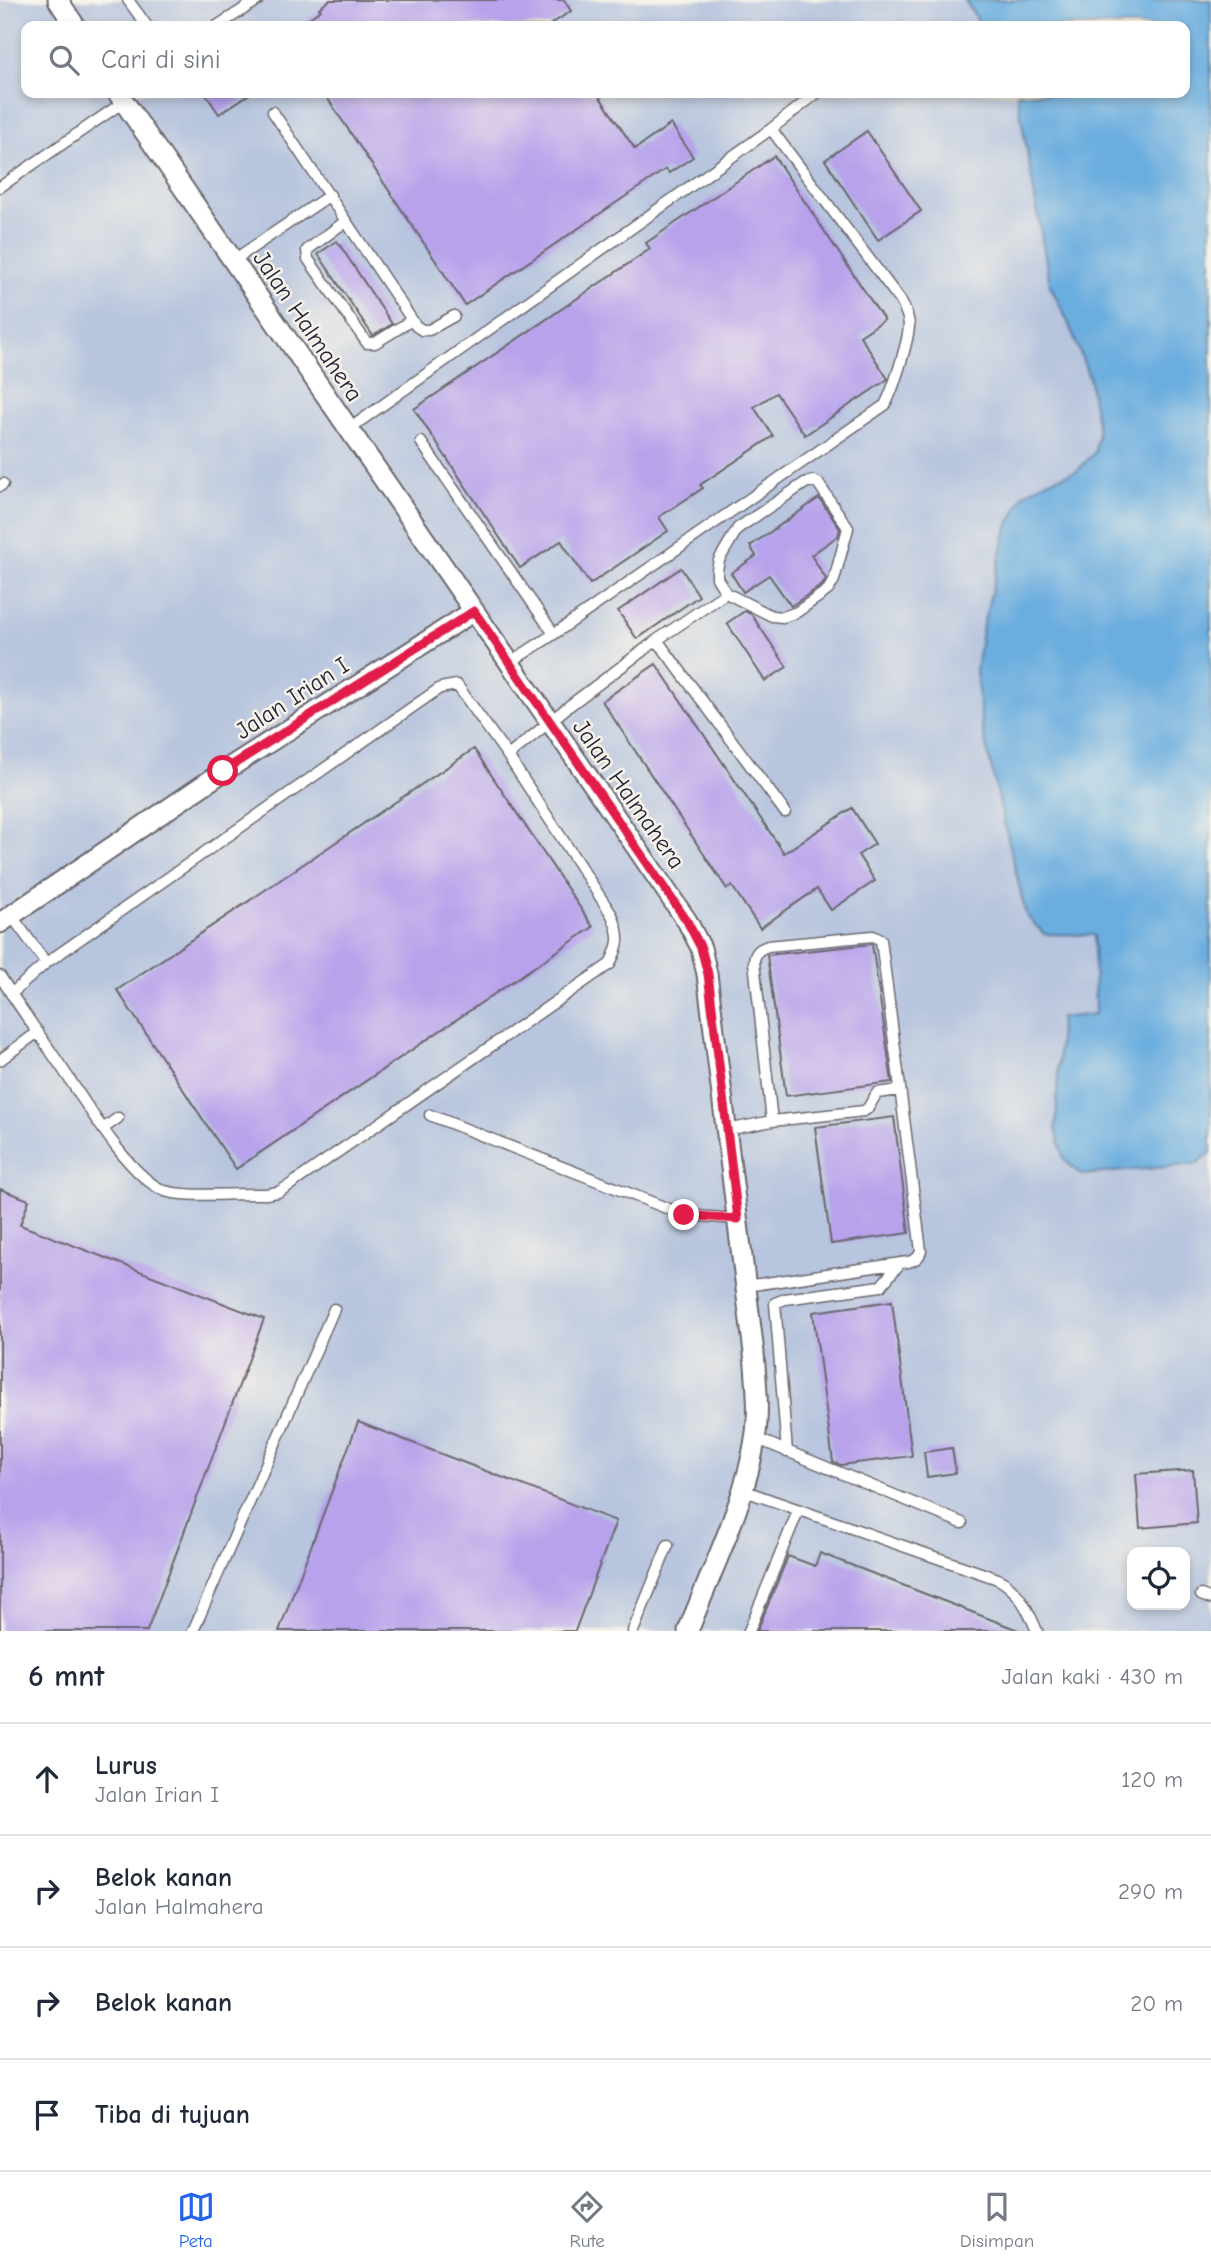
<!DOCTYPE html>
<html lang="id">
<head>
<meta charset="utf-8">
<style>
  :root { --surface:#fff; --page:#f6f6f7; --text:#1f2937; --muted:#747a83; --line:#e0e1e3; --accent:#2563eb }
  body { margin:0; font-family:"Comic Neue",sans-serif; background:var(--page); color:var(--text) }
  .controls { position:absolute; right:21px; bottom:21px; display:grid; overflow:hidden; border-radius:14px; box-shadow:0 4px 10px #0003 }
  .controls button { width:63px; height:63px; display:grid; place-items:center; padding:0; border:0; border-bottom:2px solid var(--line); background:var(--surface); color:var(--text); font:35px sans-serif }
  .stop { position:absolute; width:21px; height:21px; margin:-16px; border:5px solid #e11d48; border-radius:50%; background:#fff }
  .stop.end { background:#e11d48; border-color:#fff; box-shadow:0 2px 7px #0008 }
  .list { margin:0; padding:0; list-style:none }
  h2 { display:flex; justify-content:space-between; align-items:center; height:91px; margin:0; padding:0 28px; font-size:30px }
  h2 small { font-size:23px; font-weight:400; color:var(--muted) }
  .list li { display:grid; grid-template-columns:46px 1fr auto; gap:21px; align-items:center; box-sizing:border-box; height:112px; padding:0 28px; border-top:2px solid var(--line) }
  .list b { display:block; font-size:26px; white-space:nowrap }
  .list p { margin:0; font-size:23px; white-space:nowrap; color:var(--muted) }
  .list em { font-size:23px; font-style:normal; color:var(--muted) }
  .icon { flex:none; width:38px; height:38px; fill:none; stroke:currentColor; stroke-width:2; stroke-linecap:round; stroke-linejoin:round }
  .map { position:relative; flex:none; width:1211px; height:1631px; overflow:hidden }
  .search { position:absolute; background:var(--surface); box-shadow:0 4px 10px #0003; left:21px; right:21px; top:21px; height:77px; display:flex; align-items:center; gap:18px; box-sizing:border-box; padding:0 24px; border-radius:14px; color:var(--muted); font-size:26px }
  .sheet { height:539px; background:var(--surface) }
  nav { display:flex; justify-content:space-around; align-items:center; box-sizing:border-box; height:98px; border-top:2px solid var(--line); background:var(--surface); font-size:19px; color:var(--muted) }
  nav a { display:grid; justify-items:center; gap:4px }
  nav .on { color:var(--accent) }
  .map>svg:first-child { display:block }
  .industrial { fill:#b7c5de; fill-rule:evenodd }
  .water { fill:#6baddf; stroke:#46688d; stroke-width:2 }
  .building { fill:#b7a2eb }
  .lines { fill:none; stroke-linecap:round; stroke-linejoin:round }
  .service-casing { stroke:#6a676e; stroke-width:13 }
  .minor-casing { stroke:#6a676e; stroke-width:23 }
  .service { stroke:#fff; stroke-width:10 }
  .minor { stroke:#fff; stroke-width:19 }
  .route { stroke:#e11d48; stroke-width:9 }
  .labels { text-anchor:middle; stroke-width:5; stroke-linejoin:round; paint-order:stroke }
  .street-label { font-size:24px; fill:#22223b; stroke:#f7f3e8 }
</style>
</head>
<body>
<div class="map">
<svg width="1211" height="1631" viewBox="0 0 1211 1631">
  <rect width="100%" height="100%" fill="#f7f3e8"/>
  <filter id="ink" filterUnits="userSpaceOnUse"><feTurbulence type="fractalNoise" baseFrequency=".0143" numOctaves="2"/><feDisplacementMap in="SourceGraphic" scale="14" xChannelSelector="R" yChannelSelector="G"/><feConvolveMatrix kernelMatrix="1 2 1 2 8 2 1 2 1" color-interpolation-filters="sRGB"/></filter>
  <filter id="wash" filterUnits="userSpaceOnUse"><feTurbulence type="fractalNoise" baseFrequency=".00686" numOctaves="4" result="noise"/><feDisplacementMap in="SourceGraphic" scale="28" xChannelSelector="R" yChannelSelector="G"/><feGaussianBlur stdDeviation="1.57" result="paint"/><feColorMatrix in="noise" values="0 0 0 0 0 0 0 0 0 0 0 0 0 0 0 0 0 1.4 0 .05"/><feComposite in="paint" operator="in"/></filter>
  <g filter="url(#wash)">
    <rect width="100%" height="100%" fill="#f1e7cd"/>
    <!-- industrial -->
    <path class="industrial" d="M0 0H1211V1631H0ZM26 26H1185V93H26ZM1132 1552H1185V1605H1132Z"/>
    <!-- water -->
    <path class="water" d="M965 0H1211V1153L1196 1164 1081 1175 1064 1159 1056 1130 1060 1018 1095 1014 1094 935 1044 934 1026 915 982 728 976 671 982 629 1007 529 1024 494 1047 481 1077 471 1095 452 1098 431 1089 377 1068 322 1050 285 1017 93H1185V26H981Z"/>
    <g id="blocks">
      <!-- building -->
      <path class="building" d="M330 0H564L571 11 548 26H297L321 10 319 8Z
        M205 93H251L219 114Z
        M324 93H597L635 149 671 124 693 157 669 173 666 169 465 305Z
        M867 131 921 211 878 240 825 160Z
        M774 156 884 320 860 336 888 379 805 435 776 393 754 407 773 436 700 485 703 488 659 517 668 531 590 584 561 541 520 568 414 409 650 249 646 243Z
        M337 241 392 324 373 336 318 254Z
        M819 498 840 529 838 536 811 555 826 579 822 585 791 606 769 575 743 592 731 573 756 556 750 546Z
        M681 568 699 596 637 639 618 611Z
        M745 611 751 614 787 667 765 681 727 623Z
        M656 664 784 853 852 808 875 844 858 855 875 881 831 910 817 889 760 928 732 886 727 889 602 701Z
        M474 749 593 927 236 1169 117 990Z
        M872 944 892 1082 786 1096 767 955Z
        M894 1117 909 1233 831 1244 815 1127Z
        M0 1189 29 1200 20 1225 264 1319 147 1631H0Z
        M892 1301 912 1456 841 1465 833 1462 813 1312Z
        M358 1422 616 1521 575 1631H279Z
        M952 1448 956 1473 927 1477 924 1452Z
        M1193 1470 1197 1523 1140 1528 1136 1474Z
        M820 1553 1018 1630V1631H757L788 1556 815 1566Z"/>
    </g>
  </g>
  <g filter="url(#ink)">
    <use href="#blocks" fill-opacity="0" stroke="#6a676e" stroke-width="2"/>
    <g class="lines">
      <!-- service casing -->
      <g class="service-casing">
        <path id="service" d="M128 0 147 26
          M217 26 258 0
          M273 112 416 326 422 330H429L454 316
          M0 187 125 101
          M346 221 307 250 308 259 367 343H375L412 320
          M234 260 330 195
          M349 429 771 129 817 93
          M421 442 554 634
          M813 481 818 483 848 528 834 580 828 590 797 612 783 617 772 616 726 593 717 578V570L719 560 738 528 805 483Z
          M0 486 3 484
          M657 640 726 593
          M509 663 554 634 885 405C893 391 908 342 909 326 909 317 904 307 900 300L771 129
          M508 756 569 706 657 640 785 812
          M11 915 46 963
          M0 976C19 1007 40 1035 60 1065 83 1098 128 1177 165 1191 185 1198 242 1193 266 1194L278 1192 290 1185 610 964C620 943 621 937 612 915L508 756 457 685 440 688 46 963 11 994
          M0 1060 38 1032
          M430 1115 684 1215 738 1219
          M104 1128 118 1118
          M727 1130 772 1121 864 1111 868 1108 877 1093 900 1090
          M746 1286 908 1262C915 1260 919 1258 921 1251L881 940 873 936 768 946C759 949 755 952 754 962L772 1121
          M755 1438 962 1523
          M787 1452 775 1303 785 1299 881 1286 900 1263
          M742 1490 998 1579C1019 1590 1028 1610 1037 1631
          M1201 1595 1211 1599
          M193 1631 334 1309
          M633 1631 668 1545
          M749 1631 798 1511"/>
      </g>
      <!-- minor casing -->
      <g class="minor-casing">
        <path id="minor" d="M58 0 75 26
          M118 93 687 921 701 948 707 974 754 1353C756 1381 760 1411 755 1439 746 1500 711 1572 688 1631
          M0 923 224 771 474 611"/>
      </g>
      <!-- service -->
      <use href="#service" class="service"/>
      <!-- minor -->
      <use href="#minor" class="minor"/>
    </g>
  </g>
  <g class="lines" filter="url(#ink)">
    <!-- route -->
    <path class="route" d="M223 771 474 611 687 921 701 948 708 974 738 1219 684 1215"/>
  </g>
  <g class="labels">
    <!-- street labels -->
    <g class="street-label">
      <text transform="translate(308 326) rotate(56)" y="8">Jalan Halmahera</text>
      <text transform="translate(292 698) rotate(-33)" y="8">Jalan Irian I</text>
      <text transform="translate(629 794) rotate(55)" y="8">Jalan Halmahera</text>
    </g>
  </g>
</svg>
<div class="controls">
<button><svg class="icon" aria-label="locate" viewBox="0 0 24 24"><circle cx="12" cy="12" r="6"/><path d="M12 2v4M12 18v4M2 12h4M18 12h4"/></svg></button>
</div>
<div class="stop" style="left:223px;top:771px"></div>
<div class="stop end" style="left:684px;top:1215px"></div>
<div class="search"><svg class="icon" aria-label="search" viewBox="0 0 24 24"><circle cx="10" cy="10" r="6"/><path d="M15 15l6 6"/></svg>Cari di sini</div>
</div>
<section class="sheet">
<h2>6 mnt<small>Jalan kaki · 430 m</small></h2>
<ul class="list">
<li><svg class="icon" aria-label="ahead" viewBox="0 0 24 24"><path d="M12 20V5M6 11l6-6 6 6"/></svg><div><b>Lurus</b><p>Jalan Irian I</p></div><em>120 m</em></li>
<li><svg class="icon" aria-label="right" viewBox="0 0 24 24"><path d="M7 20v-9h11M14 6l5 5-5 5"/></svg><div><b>Belok kanan</b><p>Jalan Halmahera</p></div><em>290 m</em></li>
<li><svg class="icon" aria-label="right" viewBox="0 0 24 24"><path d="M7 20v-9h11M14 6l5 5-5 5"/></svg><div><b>Belok kanan</b></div><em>20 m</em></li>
<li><svg class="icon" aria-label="arrive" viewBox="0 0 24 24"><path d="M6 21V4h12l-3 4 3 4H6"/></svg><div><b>Tiba di tujuan</b></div></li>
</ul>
</section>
<nav>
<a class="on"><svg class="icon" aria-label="map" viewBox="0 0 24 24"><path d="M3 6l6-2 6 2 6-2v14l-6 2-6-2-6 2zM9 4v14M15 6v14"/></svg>Peta</a>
<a><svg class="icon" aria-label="directions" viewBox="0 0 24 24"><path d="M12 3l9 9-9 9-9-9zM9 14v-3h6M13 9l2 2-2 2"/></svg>Rute</a>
<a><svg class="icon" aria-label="saved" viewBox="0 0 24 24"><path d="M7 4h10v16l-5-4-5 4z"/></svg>Disimpan</a>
</nav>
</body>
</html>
